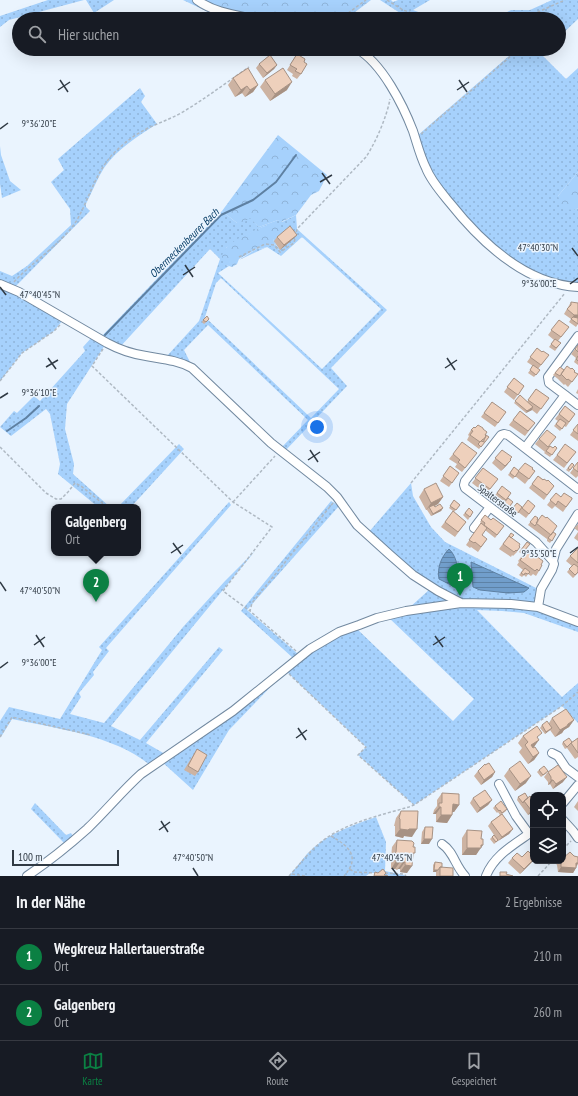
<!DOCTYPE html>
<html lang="de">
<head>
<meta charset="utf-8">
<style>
  :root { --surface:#171b24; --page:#20242c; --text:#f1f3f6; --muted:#9ea1a6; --line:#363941; --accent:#0b8043 }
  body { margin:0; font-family:"PT Sans Narrow",sans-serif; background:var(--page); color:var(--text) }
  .controls { position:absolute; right:12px; bottom:12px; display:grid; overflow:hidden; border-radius:8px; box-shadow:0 4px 16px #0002 }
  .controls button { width:36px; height:36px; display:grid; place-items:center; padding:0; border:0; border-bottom:1px solid var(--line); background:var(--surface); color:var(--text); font:20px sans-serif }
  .scale { position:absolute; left:12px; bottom:10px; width:107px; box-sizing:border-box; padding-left:4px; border:2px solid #303a44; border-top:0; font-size:11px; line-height:14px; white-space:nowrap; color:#303a44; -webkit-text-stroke:3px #eaf4fe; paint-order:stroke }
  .you { position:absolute; left:317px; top:427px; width:14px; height:14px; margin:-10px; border:3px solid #fff; border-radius:50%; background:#1a73e8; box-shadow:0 0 0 6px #1a73e833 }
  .badge { display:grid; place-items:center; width:26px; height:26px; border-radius:50%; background:var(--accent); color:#fff; font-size:13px; font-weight:700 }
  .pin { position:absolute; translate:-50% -33px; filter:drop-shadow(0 1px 2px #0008) }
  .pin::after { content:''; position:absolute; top:21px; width:14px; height:12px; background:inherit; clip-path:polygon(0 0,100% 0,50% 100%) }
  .popup { position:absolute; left:51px; top:504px; width:90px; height:52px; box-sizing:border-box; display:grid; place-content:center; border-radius:8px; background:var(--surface); filter:drop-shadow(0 1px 3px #0005); font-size:13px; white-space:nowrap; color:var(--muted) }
  .popup b { font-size:15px; color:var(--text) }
  .popup::after { content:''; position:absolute; left:50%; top:100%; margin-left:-8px; border:8px solid transparent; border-top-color:var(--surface) }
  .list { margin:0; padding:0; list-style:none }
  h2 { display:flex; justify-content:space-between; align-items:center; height:52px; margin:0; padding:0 16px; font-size:17px }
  h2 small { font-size:13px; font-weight:400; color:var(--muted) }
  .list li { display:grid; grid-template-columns:26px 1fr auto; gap:12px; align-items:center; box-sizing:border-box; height:56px; padding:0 16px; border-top:1px solid var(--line) }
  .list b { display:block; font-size:15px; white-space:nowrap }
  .list p { margin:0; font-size:13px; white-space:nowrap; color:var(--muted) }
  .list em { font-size:13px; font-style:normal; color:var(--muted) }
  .icon { flex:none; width:22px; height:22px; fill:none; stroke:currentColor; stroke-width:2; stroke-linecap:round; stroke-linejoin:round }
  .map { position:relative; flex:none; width:578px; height:876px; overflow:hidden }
  .search { position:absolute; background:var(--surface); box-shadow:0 4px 16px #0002; left:12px; right:12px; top:12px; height:44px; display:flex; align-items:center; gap:10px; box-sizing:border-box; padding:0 14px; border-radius:22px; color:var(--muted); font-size:15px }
  .sheet { height:164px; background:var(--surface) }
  nav { display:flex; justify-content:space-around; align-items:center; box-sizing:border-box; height:56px; border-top:1px solid var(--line); background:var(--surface); font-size:11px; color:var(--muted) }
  nav a { display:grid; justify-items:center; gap:2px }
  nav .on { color:var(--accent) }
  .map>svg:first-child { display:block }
  .grass { fill:url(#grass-dots); fill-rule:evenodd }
  .forest { fill:url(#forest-crowns) }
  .water { fill:url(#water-rules); stroke:#5e80a2 }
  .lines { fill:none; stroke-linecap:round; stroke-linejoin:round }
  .stream { stroke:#5e80a2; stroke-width:2 }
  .minor-casing { stroke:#7289a0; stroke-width:10 }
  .path { stroke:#afb9c3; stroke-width:1.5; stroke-dasharray:3 2; stroke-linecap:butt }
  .minor { stroke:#fff; stroke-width:8 }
  .wall { fill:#cdb3a2 }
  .shaded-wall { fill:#a79284 }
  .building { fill:#eed0bc; stroke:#a79284 }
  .ticks { fill:none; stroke:#303a44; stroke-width:1.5 }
  .labels { text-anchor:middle; stroke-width:3; stroke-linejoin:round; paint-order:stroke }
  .street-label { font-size:10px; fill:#303a44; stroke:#eaf4fe }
  .water-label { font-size:11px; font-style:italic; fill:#033963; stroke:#eaf4fe }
  .ticks-label { font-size:10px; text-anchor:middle; fill:#303a44; stroke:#eaf4fe; stroke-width:3; stroke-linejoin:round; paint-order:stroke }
</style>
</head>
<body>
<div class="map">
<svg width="578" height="876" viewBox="0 0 578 876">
  <defs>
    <pattern id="grass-dots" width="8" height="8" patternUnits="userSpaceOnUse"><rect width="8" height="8" fill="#a6d1fc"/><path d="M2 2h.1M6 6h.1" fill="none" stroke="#8fb4d9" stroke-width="1.8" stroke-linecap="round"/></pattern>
    <pattern id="forest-crowns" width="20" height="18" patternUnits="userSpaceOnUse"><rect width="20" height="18" fill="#a6d1fc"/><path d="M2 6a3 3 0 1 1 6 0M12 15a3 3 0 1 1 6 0" fill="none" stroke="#8fb4d9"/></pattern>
    <pattern id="water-rules" width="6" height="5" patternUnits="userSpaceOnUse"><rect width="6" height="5" fill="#719ecb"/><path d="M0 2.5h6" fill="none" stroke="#5d82a6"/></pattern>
  </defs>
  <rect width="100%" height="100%" fill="#eaf4fe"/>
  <!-- grass -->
  <path class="grass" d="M48 0H84L9 20 0 27V16Z
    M86 0H114L94 13Z
    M183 0H194L244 19H223Z
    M380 0H391L393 2 398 0H430L413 10 437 19H414L400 13Z
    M552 0H578V19L559 37V19H494L511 10H530Z
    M517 49H546L541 54 566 79 578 68V172L558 196 575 210 578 208V285L561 282 523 267 485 240 433 178 417 136Z
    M140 88 145 96 141 102 157 124C138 136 117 149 104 168 97 179 92 192 86 204V207L90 211 15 287 0 281V271L12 276 27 266 71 225 70 209 51 182 64 170 58 159Z
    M0 146 1 155 10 181 21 190 2 198 0 184Z
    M222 211 237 223 250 217 259 227 278 220 282 222 296 215 297 229 387 310 331 368 347 386 285 451 281 448 308 420 208 325 184 350 191 364 166 357 199 321 220 259 210 249 120 347 100 338ZM267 225 274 239 273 241 280 249 279 250 274 244 261 249 258 248 239 260 267 247 281 256 302 237 381 309 322 369 218 273 229 266 226 265V248L242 237ZM221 278 339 389 311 418 205 317 216 283Z
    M0 287 9 290 63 320 54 331 22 353 0 381Z
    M92 337 105 345 67 404 65 429 74 464 73 474 110 507H98L58 474 60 464 50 414 46 409 11 436 0 427 14 411 17 413 34 396 40 401 85 351 83 347Z
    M179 444 184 449 131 507H118Z
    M411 483 413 496 431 527 445 542 538 589 535 604 460 599 422 578 368 533Z
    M331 501 339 506 247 610 298 654 293 658 241 611Z
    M229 502 231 505 106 648 109 651 93 672 94 675 79 693 81 697 70 714 104 723 183 627 225 581 255 551 111 726 140 740 219 647 223 650 146 743 165 754 150 765C113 735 58 729 12 719L1 737H0V721L9 707 60 719 102 650 99 647Z
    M430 589 449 599V604L409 608Z
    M499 606 533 610 549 614 578 625V632L524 613 502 611 477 610 562 697 578 683V723L562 706 414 805 358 755 366 747 286 671 229 730 193 790 161 761 316 648 328 641 356 628 453 721 474 699 388 617 455 607Z
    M35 803 66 835 71 833 74 838 66 845 31 809Z
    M376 817 386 842 385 871 404 875 405 876H383L379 873H370L366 876H289C295 869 301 861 307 854 326 834 351 826 376 817Z"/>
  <!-- forest -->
  <path class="forest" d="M199 0H371L346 19H261L223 10Z
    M278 135 327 175 319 191 311 195 296 215 281 222 278 220 259 227 250 218 243 223H237L222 211Z
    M578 172V208L575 210 562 209 558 196Z
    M267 225H275L282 232 277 237 274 239 273 241 280 250H279L274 244C270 247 265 247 261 249L258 248 239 259 237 264 232 267 226 265C224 263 222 260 222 257 223 242 256 230 267 225Z"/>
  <!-- water -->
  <path class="water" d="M449 549C458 557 459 574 458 585L453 586 439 579C437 568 441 557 449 549Z
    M471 562 529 588 524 592 508 593 480 590 473 587Z"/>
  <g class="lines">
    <!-- stream -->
    <path class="stream" d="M105 335 221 215 253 200 276 182 296 155
      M7 431 26 418 39 406"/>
    <!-- minor casing -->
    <g class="minor-casing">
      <path id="minor" d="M197 0C213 12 235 15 254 19
        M357 49C382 63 403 105 413 131 417 143 420 156 426 168 431 181 441 192 450 203 481 242 525 284 578 287
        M0 284 19 292 107 343C120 350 132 354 146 356 162 359 177 360 192 368L271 443 327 487 337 497 357 525 389 554 413 575 438 591 461 603
        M565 395 578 405
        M525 448 578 489
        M474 528 490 507
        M553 561 536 542 465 488 464 485 465 481 501 435 504 434 508 435 525 448 565 395 549 383 548 377 578 336
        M538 607 541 589 552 570 554 564 553 561 556 549 578 514
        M552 753 558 756 566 768 578 777
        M499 784 516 816 529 834
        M563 803 578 785
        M563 820 573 831 578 838
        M442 844C454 852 455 866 465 876
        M27 876C48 862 68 846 87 829 106 811 122 791 141 774L233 711 310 649 339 632 359 625 377 618 406 611 461 603 511 604 538 607 578 622
        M486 876C494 855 515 844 533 831"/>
    </g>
    <!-- path -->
    <path class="path" d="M387 0 403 10 429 19
      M340 19 366 0
      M508 19 516 16 525 19
      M524 19 529 16 565 0
      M421 134 519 49
      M239 257 263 245 266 244 274 245 280 252 294 243 297 229 366 157C376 142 387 116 390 99
      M14 282C33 261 62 244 77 220 90 197 96 170 116 151 125 142 136 134 148 128 159 123 170 119 181 113 205 99 227 82 249 67
      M103 349 92 366 233 502 272 527 223 591 250 611
      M0 381 22 353 54 331 60 325
      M0 447 46 493 56 499H61L68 492 75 483 81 486 107 507
      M411 483 565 293
      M233 502 275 456
      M296 651 250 611 252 603 333 503
      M289 674 366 747 358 755 414 805
      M0 737 12 717 91 735
      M331 836C349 846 361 857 344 876
      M563 849 571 841
      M350 869 354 872 375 873
      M385 873 404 874 406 876
      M292 874 305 876
      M289 876C300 864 309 852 321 842 345 823 381 815 409 807L414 805 562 706 578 692
      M538 876 552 861"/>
    <!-- minor -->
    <use href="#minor" class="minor"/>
  </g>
  <!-- wall -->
  <path class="wall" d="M297 54 304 62 301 74 297 79 292 76 293 74 287 70Z
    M259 64 277 65 274 69 263 78 256 68Z
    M233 78 258 85 253 92 245 97 242 93 235 97 228 85Z
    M265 80 287 90 270 101 260 87Z
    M277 237 293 239 280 250 274 241Z
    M571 302 578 324 576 327 569 322 571 319 564 314Z
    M209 319 204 324 202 322 203 320Z
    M559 320 569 327 558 341 561 343 555 351 549 347 554 340 548 335Z
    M578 345V365L574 362 576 358 571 354Z
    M537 348 542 352 549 355 538 369 540 370 534 377 528 373 533 366 527 362Z
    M560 367 564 370 574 372 578 374 568 387 565 384 564 385 558 379 553 375Z
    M514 378 524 386 514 400 504 392Z
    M536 389 549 398 537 414 532 410 526 413 514 403 520 395 527 402Z
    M578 389V394L576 393Z
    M492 402 506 412 495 427 481 417Z
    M565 406 575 414 566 427 564 426 560 431 554 426 558 421 555 419Z
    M520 411 535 423 525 436 509 425Z
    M578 424V441L570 435Z
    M475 428 483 429 486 435 489 437 479 449 467 440 469 436 468 435 471 430Z
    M539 439 553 448H557L550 457 544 453 545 452 535 444Z
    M502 450 510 459 507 465 501 471 492 463Z
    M576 452 564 468 553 460 557 455Z
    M453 454 473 458 462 472 455 467 457 464 449 459Z
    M578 462V476L576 478 570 473Z
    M572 463 574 465 569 472 566 470Z
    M450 466 459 473 449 487 440 481Z
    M514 467 519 471 532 469 535 471 525 484 515 476 513 479 508 475Z
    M483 468 498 479 486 494 472 483Z
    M538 476 554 486 544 500 529 488Z
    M502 486 508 498 513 502 507 510 493 498Z
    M424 489 443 497 438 504 435 506V507L443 508 441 511 431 516 427 510H426L419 497Z
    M556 493 561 497 572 499 563 512 555 506 552 509 547 505Z
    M454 500 460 505 454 512 466 522 455 537 441 527 453 511 449 508Z
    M517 503 522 507 535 506 526 518 518 512 516 515 511 511Z
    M469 508 473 512 468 520 463 515Z
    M485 515 491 520 504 526 495 538 485 530 482 535 487 539 478 552 471 547 470 548 466 545 481 523 480 522Z
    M535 516 537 519 538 520 546 518 553 532 556 534 550 543 547 541V539L528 525Z
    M578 524V531L574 528Z
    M578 532V541L574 538Z
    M511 533V538L519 546 517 552 513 556 512 555 511 557 499 549Z
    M527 542 530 544 522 554 519 552Z
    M578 548V573L573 578 567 572 572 566 566 561 570 556Z
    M524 553 541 565 539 571 536 576 533 574 531 576 528 574 526 577 524 575 522 577 519 575 523 570 517 565 519 562 518 561Z
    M552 718 574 720 569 727 564 730 562 733 555 737 550 730 545 734 540 728 542 725 549 723Z
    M523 736 538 738 534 747 533 748 539 753 534 760 528 764 519 752 522 748 518 743Z
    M578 738V757L575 759 567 748 565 749 562 744 563 742H572Z
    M197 749 198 772 195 776 184 770Z
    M485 765 495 772 492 777 481 785 474 776 478 771Z
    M509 769 526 783 515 791 504 776Z
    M539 770 547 773 541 777 537 772Z
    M548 772 563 782 553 789 550 784 548 785V782L544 777Z
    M442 793 459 805 454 812H452V815L447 823 436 822V814H433L434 810 437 806V800Z
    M525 793 533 812 528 815 517 800 518 797Z
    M473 798 492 800 488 805 477 813 470 803Z
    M578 801V811L574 807Z
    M495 806 507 809 506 811 502 814 513 829 509 834 498 841 494 844 490 839 494 835 488 826 491 822 500 815 498 812 497 813 493 808Z
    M401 811 412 837 404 836 403 838 395 836V826H394L396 818Z
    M425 827 429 844H421L422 832Z
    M467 830 478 852 476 855H462V838Z
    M397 840 412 857 407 873 400 872V869H398L397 870 395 869H391V862L390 861 391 858 392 847Z
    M533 856V861L520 874 508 863 512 858Z
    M574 856 578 857V864L573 873 558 872 557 865 554 861H563Z
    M435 862 442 867 453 876H436V872H433V865Z"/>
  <!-- shaded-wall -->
  <path class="shaded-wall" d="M277 65 274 69 263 78 267 73Z
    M292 82 287 90 270 101 275 94Z
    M258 85 253 92 245 97 250 90Z
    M247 86 242 93 235 97 241 90Z
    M297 235 293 239 280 250 284 245Z
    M574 315H578V320H571Z
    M533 407 532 410 526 413 527 411Z
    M511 460 507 465 501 471 505 466Z
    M443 497 438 504 430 508 429 507 426 510 431 503Z
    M443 508 441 511 431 516 433 514Z
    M574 720 569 727 564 730 562 733 555 737 560 730Z
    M552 728 550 730 545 734 546 732Z
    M539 740 534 747 529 750 531 745Z
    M539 753 534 760 528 764 533 757Z
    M495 772 492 777 481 785 484 780Z
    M531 776 526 783 515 791 520 784Z
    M567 777 563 782 553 789 556 784Z
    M551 780H553L550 784 548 785Z
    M492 800 488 805 477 813 480 808Z
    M453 804 459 805 454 812H448Z
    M439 807H441L436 814H433Z
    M533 809V812L528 815 531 810Z
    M441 815H452L447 823 436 822Z
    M400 829H417L412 837 404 836 403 838 395 836Z
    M513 829 509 834 498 841 502 837Z
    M424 839H432L429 844H421Z
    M481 845H483L476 855H462L467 848Z
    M533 860 532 862 520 874 524 869Z
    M396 861 400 862 395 869H391Z
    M403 862H405L400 869H398L397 870Z
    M578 863 575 868H576L573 873 558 872 561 867Z
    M405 865 412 866 407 873 400 872Z
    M434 870H438L436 872H433Z"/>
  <!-- building -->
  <path class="building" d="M360 13 370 19H357Z
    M297 54 305 59 304 62 307 64 301 74 295 71 297 69 290 65Z
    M270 55 277 65 267 73 259 64Z
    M248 68 258 85 250 90 247 86 241 90 233 78Z
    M283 68 292 82 275 94 265 80Z
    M290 226 297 235 284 245 277 237Z
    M571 302 578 303V315H574L567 309 571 305Z
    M207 316 209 319 206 322 203 320Z
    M573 317 578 318V324L571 319Z
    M559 320 569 327 561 337 551 330Z
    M555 339 561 343 556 348 551 344Z
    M578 345V352L575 349Z
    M537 348 542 352 543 351 549 355 541 365 530 357Z
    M578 356V361L576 359Z
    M533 365 540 370 536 375 530 370Z
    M567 366 571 369 572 368 575 371 574 372 578 374 572 382 568 379 567 380 561 374Z
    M560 367 564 370 560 376 555 373Z
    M514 378 524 386 518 395 507 387Z
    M536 389 549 398 541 409 528 400Z
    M520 395 533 407 527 411 515 401Z
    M492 402 506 412 498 423 484 413Z
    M565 406 575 414 569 422 559 414Z
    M520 411 535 423 528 431 513 420Z
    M560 419 566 423 562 429 556 424Z
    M578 424V434L573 430Z
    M478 425 483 428V429L487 432 485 435 486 436 484 439H483L480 442 470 435 473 431 471 430 474 427 475 428Z
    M547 430 556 437 548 447 539 439Z
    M485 435H486L489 437 481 447 478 444 481 441 484 442V440L486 436Z
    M462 442 477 453 465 468 458 462 460 460 453 454Z
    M565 444 576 452 567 463 557 455Z
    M550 446 553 448 555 446 557 448 552 455 546 451Z
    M502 450 512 457 510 459 511 460 505 466 495 458Z
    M578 462V472L573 468Z
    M525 463 533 468 532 469 535 471 529 479 518 471Z
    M572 463 574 465 570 470 568 468Z
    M450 466 459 473 452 483 443 476Z
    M514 467 519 471 515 477 510 473Z
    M483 468 498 479 490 489 475 478Z
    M538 476 543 480 544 479 547 481 548 480 554 486 547 495 532 484Z
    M436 483 443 497 431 503 424 489Z
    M502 486 511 493 506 500 497 493Z
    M556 493 561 497 564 493 572 498V499L566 507 558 501 556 505 550 500Z
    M508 498 513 502 509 507 504 503Z
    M454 500 460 505 456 510 450 506Z
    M528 500 535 506 529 514 522 508Z
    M517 503 522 507 518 513 512 509Z
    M440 504 443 508 433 514 429 507 434 505 435 507Z
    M469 508 473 512 470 517 465 513Z
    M453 511 466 522 458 532 445 522Z
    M485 515 491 520 493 518 504 526 497 535 484 525 485 523 481 520Z
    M542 515 546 518 547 517 557 526 551 535 536 523Z
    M535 516 538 518 537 519 538 521 535 526 530 522Z
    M481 523 487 528 482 535 487 539 481 547 475 542 474 543 469 540Z
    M553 532 556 534 552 541 548 538Z
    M511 533 514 535 511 538 509 536Z
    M509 536 520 544 519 546 520 547 517 551 516 550 514 552 503 544Z
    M527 542 530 544 524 551 521 550Z
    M578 548V563L570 556Z
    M528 550 543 561 541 565H542L539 571 537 569 535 571 520 560 523 557 522 556 524 553 525 554Z
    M574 564 578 567V572L575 575 569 569Z
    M525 568 530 572 528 574 525 573 524 575 521 573Z
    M566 709 574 720 568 724 567 726 560 730 552 718Z
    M547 721 552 728 546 732 542 725Z
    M537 726 542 733 537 737 539 740 531 745 533 748 535 747 539 753 533 757 525 745 528 742 523 736Z
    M569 738 572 742 567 747 563 742Z
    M578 738V753L571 743Z
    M197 749 207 755 198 772 188 766Z
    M520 761 531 776 520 784 509 769Z
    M489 763 495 772 484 780 478 771 485 764V765Z
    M558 765 567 777 556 784 553 780H551V777L548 772Z
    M544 766 548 771 543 775 539 770Z
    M485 790 492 800 480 808 473 798Z
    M442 793 459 794V805L453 804 452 815H441V807H439V803H442Z
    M525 793 528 798 524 801 523 803 518 797Z
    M530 796 533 800V809L531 810 524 801Z
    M501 801 507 809 502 813 500 810 499 811 495 806Z
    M401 811H418L417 829H409L408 830 400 829V819L399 818Z
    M502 814 513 829 502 837 491 822Z
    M425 827H433L432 839H424Z
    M467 830 482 831 481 839H483V845H481V848H467Z
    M494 835 498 840 496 842 492 837Z
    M397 840 412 841 414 843 413 847H415V853H413L412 866 405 865V862H403L402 863 400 862 396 861V855L395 853 396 852Z
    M528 851 533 856V860L524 869 512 858 517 853 522 857Z
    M570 852 574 856 578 857V863H576V868L561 867V861H563V858Z
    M435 862 442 863V867H440L438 870H434Z
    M440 867 453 868V876H440Z
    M383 869 386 873 384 875 388 876H374L375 872 378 873Z
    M500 872H507L506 874 513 876H500Z"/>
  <!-- ticks -->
  <path class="ticks" d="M60 80 68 92M459 80 467 92M58 90 70 82M457 90 469 82M0 129 8 123M322 173 330 184M320 182 332 175M572 248 578 256M185 265 193 277M183 275 195 267M570 284 578 278M0 287 6 295M48 358 56 369M447 358 455 370M46 367 58 360M445 368 457 360M0 398 8 393M310 450 318 462M308 460 320 452M173 543 181 554M171 553 183 545M570 553 578 547M0 582 6 591M36 635 44 647M435 636 443 647M34 645 45 637M433 645 445 637M0 668 8 662M298 728 306 740M296 738 307 730M161 821 168 832M159 830 170 822M193 868 198 876M392 868 398 876"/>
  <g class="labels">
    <!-- street labels -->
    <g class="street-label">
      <text transform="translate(498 500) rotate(37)" y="4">Spalterstraße</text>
    </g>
    <!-- water labels -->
    <g class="water-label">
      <text transform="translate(184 243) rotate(-45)" y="4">Obermeckenbeurer Bach</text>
    </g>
  </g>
  <g class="ticks-label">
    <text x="39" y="127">9°36'20"E</text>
    <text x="538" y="251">47°40'30"N</text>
    <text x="539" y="287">9°36'00"E</text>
    <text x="40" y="298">47°40'45"N</text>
    <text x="39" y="396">9°36'10"E</text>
    <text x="539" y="557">9°35'50"E</text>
    <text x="40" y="594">47°40'50"N</text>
    <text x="39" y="666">9°36'00"E</text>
    <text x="193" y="861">47°40'50"N</text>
    <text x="392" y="861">47°40'45"N</text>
  </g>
</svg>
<div class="controls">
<button><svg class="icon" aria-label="locate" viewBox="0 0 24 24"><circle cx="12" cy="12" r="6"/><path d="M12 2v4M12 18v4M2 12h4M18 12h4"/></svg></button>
<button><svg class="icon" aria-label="layers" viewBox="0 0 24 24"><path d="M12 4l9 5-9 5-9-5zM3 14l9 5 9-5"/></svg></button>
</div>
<div class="scale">100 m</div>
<div class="you"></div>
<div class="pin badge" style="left:460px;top:596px">1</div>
<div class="pin badge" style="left:96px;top:602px">2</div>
<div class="popup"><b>Galgenberg</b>Ort</div>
<div class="search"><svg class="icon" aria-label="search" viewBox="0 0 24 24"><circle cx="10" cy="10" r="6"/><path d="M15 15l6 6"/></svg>Hier suchen</div>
</div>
<section class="sheet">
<h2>In der Nähe<small>2 Ergebnisse</small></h2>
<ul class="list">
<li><span class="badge">1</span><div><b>Wegkreuz Hallertauerstraße</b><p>Ort</p></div><em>210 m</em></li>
<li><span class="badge">2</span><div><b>Galgenberg</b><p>Ort</p></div><em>260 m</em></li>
</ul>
</section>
<nav>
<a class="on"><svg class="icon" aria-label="map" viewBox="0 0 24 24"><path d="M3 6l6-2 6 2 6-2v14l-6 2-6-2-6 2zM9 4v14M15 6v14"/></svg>Karte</a>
<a><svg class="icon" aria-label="directions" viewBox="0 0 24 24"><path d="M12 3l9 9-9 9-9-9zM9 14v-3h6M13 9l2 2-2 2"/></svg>Route</a>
<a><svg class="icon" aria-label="saved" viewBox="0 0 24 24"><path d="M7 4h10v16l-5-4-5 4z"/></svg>Gespeichert</a>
</nav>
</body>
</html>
